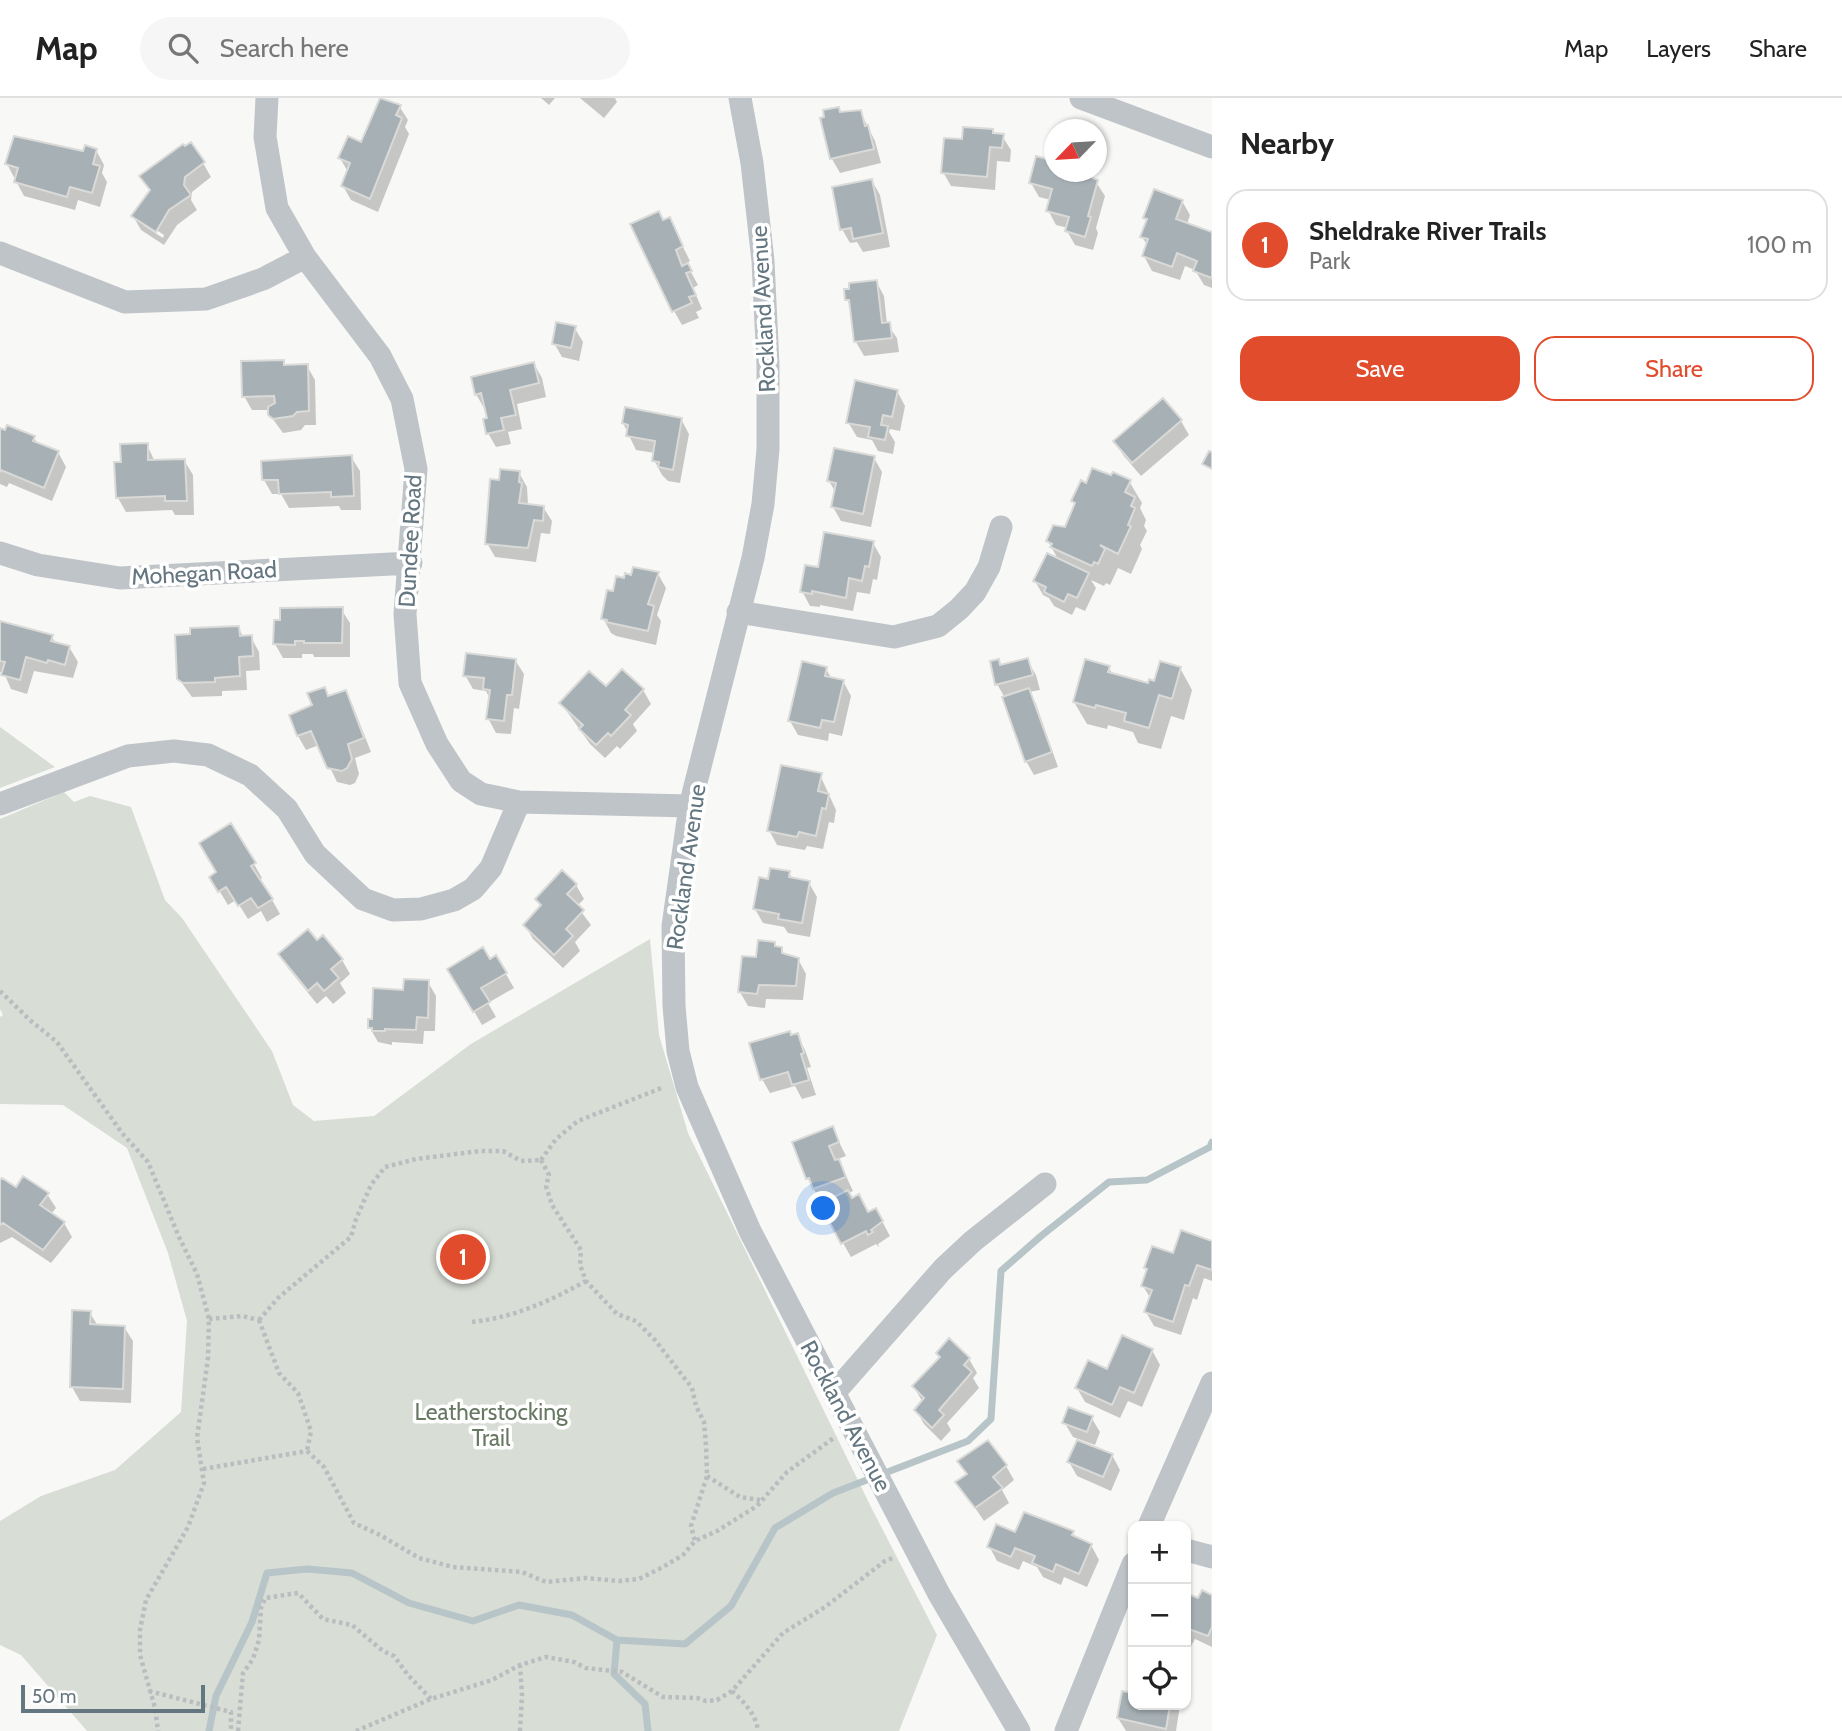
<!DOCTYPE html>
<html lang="en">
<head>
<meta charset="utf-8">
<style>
  :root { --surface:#fff; --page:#f6f6f6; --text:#222; --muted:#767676; --line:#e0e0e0; --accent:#e14c2d }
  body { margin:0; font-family:Cabin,sans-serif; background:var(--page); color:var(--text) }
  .controls { position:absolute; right:21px; bottom:21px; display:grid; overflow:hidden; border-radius:14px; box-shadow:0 2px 5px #0004 }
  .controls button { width:63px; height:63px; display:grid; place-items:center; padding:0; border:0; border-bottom:2px solid var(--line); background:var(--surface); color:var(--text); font:35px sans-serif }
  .compass { position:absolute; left:1044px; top:21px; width:63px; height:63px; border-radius:50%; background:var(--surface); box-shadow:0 2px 5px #0004; rotate:245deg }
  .scale { position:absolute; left:21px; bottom:18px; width:184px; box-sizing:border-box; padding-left:7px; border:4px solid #647680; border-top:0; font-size:19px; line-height:24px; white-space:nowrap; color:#647680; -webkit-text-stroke:5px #fff; paint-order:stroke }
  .you { position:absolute; left:824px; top:1111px; width:24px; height:24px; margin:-18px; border:5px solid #fff; border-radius:50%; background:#1a73e8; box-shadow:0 0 0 10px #1a73e833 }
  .badge { display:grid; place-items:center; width:46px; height:46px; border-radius:50%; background:var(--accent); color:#fff; font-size:23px; font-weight:700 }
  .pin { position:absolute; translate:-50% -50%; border:4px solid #fff; box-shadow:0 2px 7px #0006 }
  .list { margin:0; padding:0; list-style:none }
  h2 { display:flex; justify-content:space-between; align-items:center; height:91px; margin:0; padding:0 28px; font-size:30px }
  h2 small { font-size:23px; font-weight:400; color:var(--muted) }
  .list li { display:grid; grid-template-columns:46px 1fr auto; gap:21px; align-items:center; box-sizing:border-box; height:112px; margin:0 14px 14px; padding:0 14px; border:2px solid var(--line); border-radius:21px }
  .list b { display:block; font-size:26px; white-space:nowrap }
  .list p { margin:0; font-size:23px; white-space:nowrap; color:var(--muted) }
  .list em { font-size:23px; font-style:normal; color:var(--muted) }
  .actions { display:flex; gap:14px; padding:21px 28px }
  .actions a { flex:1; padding:16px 0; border:2px solid var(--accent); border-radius:21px; text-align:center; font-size:24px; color:var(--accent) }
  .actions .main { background:var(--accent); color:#fff }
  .icon { flex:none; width:38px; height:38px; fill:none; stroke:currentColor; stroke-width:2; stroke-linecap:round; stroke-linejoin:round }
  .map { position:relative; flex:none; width:1212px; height:1633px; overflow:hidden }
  header { display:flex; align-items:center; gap:42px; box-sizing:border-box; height:98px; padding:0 35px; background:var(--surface); border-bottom:2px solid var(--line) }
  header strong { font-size:33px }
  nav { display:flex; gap:38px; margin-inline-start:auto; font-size:24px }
  .search { width:490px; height:63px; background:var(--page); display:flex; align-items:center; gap:18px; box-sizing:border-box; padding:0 24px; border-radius:38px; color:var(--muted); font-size:26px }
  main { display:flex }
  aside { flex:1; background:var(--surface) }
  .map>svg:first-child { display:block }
  .green { fill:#d8ddd5 }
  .shadow { fill:#0003; fill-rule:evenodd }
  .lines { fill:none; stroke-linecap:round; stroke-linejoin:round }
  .stream { stroke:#b7c5c8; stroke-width:7 }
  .building { fill:#a6b0b5; stroke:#dadad8; stroke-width:2 }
  .path { stroke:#babdc0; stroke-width:4.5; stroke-dasharray:3.5 3.5; stroke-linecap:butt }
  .minor { stroke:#bfc4c8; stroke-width:23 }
  .labels { text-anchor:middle; stroke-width:7; stroke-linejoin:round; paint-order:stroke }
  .street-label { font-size:23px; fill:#647680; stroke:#fff }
  .park-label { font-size:23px; fill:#687963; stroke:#fff }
</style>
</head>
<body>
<header>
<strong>Map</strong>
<div class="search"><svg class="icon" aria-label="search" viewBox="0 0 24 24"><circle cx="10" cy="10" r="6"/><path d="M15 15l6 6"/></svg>Search here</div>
<nav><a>Map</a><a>Layers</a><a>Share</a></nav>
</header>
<main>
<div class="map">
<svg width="1212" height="1633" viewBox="0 0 1212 1633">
  <rect width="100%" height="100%" fill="#f8f8f6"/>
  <!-- green -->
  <path class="green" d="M0 629 55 669 0 690Z
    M64 694 74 704 90 698 131 709 165 802 182 820 272 953 293 1007 314 1023 374 1018 471 946 650 841 659 937 688 1035 871 1409 937 1537 899 1633H87L21 1557 0 1547V1423L41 1398 115 1372 181 1314 187 1223 168 1155 127 1050 63 1007 0 1006V919L3 917 0 911V721Z"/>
  <!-- shadow -->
  <path class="shadow" d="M382 0 399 8 408 22 405 29 409 36 378 114 351 102 343 88 348 74 340 60 362 46Z
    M541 0H555L549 7Z
    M580 0H615L617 4 604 20Z
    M860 13 875 43 881 65 840 75 832 61 823 21 840 16Z
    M992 33 994 37 1002 38 1011 52 1010 64 997 63 995 92 951 88 943 74 963 43Z
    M96 52 104 67 102 75 107 84 100 109 78 102 75 112 24 98 7 66Z
    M203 65 211 79 192 94 191 102 197 112 177 127 164 147 141 132 133 118 151 94 141 78ZM143 123 164 137 163 140 143 127Z
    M1055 74H1077L1096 84 1105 98 1096 130 1098 135 1093 152 1075 147 1067 133 1068 130 1056 127 1048 112 1051 102 1039 99 1031 85Z
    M872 83 880 97 890 149 863 154 857 144 850 145 842 131Z
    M1182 103 1190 117 1187 126 1212 136V190L1204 187 1195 172 1185 168 1180 182 1152 173 1144 158 1148 148 1142 139 1148 124 1145 120Z
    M669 121 690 163 686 165 698 187 693 190 702 211 696 214 699 220 682 227 674 213 663 123Z
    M876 183 884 198 887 226 897 240 899 254 864 258 856 244 852 211 847 202Z
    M574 229 583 244 579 263 562 259 554 245Z
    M283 264 285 268H307L315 282 316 327H305L301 332 283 335 270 317V312H252L244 298Z
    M534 266 542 280 546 299 517 306 522 331 508 334 511 346 496 349 488 335 489 321 487 309 484 310 476 296Z
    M897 293 905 308 900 333 890 331 889 334 895 344 893 356 878 353 872 342 857 339 848 324Z
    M1163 302 1181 323 1189 337 1141 378 1123 357 1115 343Z
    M681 321 689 336 680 385 668 383 662 377 654 362 655 355 636 352 623 325Z
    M0 331 34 340 38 346 58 354 66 369 52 403 9 385 7 389 0 386Z
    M147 347 155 364 184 362 193 377 194 417H175L172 412 126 414 118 400 123 365Z
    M351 359 360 373 361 412H341L339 408 289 410 281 396H272L264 382Z
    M874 360 882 374 871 429 841 423 833 409 836 395 829 383Z
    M519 375 527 389 528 407 543 409 552 423 550 436 541 435 536 464 495 459 487 445 500 383Z
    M1129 383 1142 405 1140 410 1146 422 1144 428 1147 433 1140 447 1142 451 1131 476 1118 470 1110 487 1106 485 1104 488 1091 482 1096 490 1085 513 1076 509 1072 517 1054 508 1049 500 1043 497 1035 483 1059 463 1048 443 1066 431 1076 408 1073 403 1087 387Z
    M873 445 881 459 877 482 873 481 870 496 857 494 853 513 820 507V509L810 508 802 493 819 471Z
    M658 476 666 490 657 517 661 523 656 547 616 538 611 535 603 520 614 495 626 482Z
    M341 511 350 525V559H314L313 556H302V560H283L275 546Z
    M0 525 52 539 56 546 69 549 78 564 73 580 34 573 27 596 11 591 4 575 0 574Z
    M238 529 244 540 251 539 259 554 260 572 246 573 247 592 222 593V598L192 599 179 581Z
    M515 562 524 576 519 611 514 610 511 636 496 635 488 620 490 601 486 593 473 591 465 577Z
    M1027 562 1036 577 1040 592 1029 594 1036 606 1058 669 1034 677 1026 663 1005 600 997 586 998 563 1002 569Z
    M1109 570 1113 577 1149 587 1180 570 1192 592 1184 622 1171 618 1161 651 1138 645 1133 634 1108 627 1107 631 1087 626 1074 604Z
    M826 571 832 581 843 583 851 598 842 638 829 635 828 643 798 637 790 623Z
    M622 573 643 592 651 606 633 626 637 633 620 651 617 648 605 660 590 646 561 605 606 591Z
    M345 594 353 608 371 654 355 660 359 676 355 685 350 687 337 684 319 647 306 652 298 638 329 600Z
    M820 677 836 712 834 725 829 724 823 751 807 748 805 752 777 747 769 732Z
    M231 727 262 780 258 783 266 791 280 816 267 824 261 813 248 821 236 802 228 807 211 779 219 775Z
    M789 775 793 782 809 785 817 799 810 839 788 835 784 829 763 825 755 811Z
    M576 787 584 801 577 808 591 827 575 844 580 853 563 870 533 841 525 827 542 810 537 801Z
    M322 839 342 862 350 876 340 885 346 895 333 906 326 898 317 906 288 870 280 856 316 844Z
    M774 846 777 850H781L785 858 798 861 806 876 803 902 766 901 765 910 748 908 740 894 758 861Z
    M496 859 514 890 488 905 496 919 482 927 450 872 489 863Z
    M428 884 436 898 435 933H424L423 946 392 944V947L378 944 370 930 373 923 405 894Z
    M797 937 805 952 811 969 807 970 816 997 802 1001 795 988 770 995 762 981 792 939Z
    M832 1030 846 1058 838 1061 853 1093 848 1095 852 1102 869 1116 876 1112 890 1138 878 1146 879 1149 876 1146 851 1159 827 1117 835 1112 830 1102 823 1104 816 1095 808 1081 794 1045Z
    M0 1084 16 1091 47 1096 56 1110 51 1116 64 1125 72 1139 51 1165 12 1139 0 1145Z
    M1182 1134 1212 1145V1183L1204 1180 1197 1202 1193 1200 1181 1237 1154 1228 1146 1214 1151 1201 1143 1188 1174 1157Z
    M90 1215 98 1228 124 1229 133 1243 131 1305 80 1303 72 1289Z
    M949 1243 969 1261 977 1275 973 1280 979 1290 947 1325 951 1332 941 1343 924 1326 916 1312 922 1303 914 1289 941 1260 938 1255Z
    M1152 1252 1160 1267 1142 1309 1128 1303 1120 1320 1085 1304 1077 1290Z
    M1091 1319 1100 1334 1095 1347 1073 1339 1064 1324Z
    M1112 1357 1120 1372 1111 1393 1077 1378 1069 1364Z
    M960 1364 1006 1368 1014 1382 1002 1392 1009 1405 984 1423 958 1385 968 1378Z
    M1072 1434 1076 1441 1091 1447 1099 1462 1087 1489 1064 1479 1061 1487 1043 1479 1037 1469 1023 1463 1019 1472 997 1463 989 1448 1015 1436Z
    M1203 1494 1212 1499V1549L1195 1541 1190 1550 1186 1548V1496L1199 1502Z
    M1124 1595 1133 1597V1607H1180L1176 1633H1126L1118 1620Z"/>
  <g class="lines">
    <!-- stream -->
    <path class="stream" d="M617 1542 614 1576 645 1606 648 1633
      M209 1633 216 1598 252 1524 267 1475 307 1471 352 1475 409 1505 473 1523 519 1507 572 1517 617 1542 685 1546 731 1508 775 1430 833 1395 968 1343 991 1321 1001 1173 1041 1138 1109 1084 1147 1082 1210 1049 1212 1044"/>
  </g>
  <!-- building -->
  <path class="building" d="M380 0 401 7 396 17 402 20 370 101 341 88 350 65 338 60 348 38 361 44Z
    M839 9 840 14 861 12 865 28 868 27 874 51 830 61 820 20 824 19 823 12Z
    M963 29 993 31V35L1004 36 1002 50 990 49 987 79 941 75 944 40 962 41Z
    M14 38 83 53 85 47 97 51 93 66 100 68 92 95 70 89 67 99 14 84 18 70 5 66Z
    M191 44 205 64 185 79 184 87 191 97 169 112 156 134 131 118 150 92 139 78 183 46 185 48Z
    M1036 58 1055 63V74H1078L1098 82 1088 118 1091 119 1085 139 1065 133 1069 119 1046 113 1052 91 1029 85Z
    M872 81 883 135 853 141 851 130 840 132 832 89Z
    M1154 91 1183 102 1176 121 1212 134V180L1193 173 1197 163 1177 155 1172 169 1142 158 1148 141 1140 139 1147 121 1143 120Z
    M659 113 663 122 670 119 683 148 676 152 682 168 688 165 692 173 686 175 696 197 689 199 692 205 672 214 630 126Z
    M877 182 882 225 890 224 892 240 854 244 849 202H845L844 191H849V185Z
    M556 224 576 228 571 250 552 246Z
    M284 262V267L308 266 309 313 297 314 293 318 273 321 268 317V309L275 305 274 298 242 299 241 263Z
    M534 264 539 285 510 292 516 317 501 320 504 332 486 336 483 321 487 320 481 295 475 297 471 279Z
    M855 282 898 292 892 319 883 317 881 327 888 328 885 342 868 339 870 329 846 325Z
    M1163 300 1182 322 1132 365 1113 343Z
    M625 309 682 320 673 372 658 369 659 364 652 363 655 343 626 338 628 327 622 325Z
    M7 327 35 338 33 343 59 353 44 390 1 372 0 374V330L5 332Z
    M148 345V362L185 361 187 403H165V398L116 400 114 364H121L120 346Z
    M834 350 875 358 863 416 831 409 836 385 827 383Z
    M1209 353 1212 354V371L1202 366Z
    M352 357 354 398 331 399V394L279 396 278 382H262L261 363Z
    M1092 370 1111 377 1113 374 1131 382 1125 394 1135 399 1131 408 1135 410 1128 427 1131 428 1118 456 1100 447 1105 451 1098 466 1094 464 1092 468 1050 449 1052 446 1046 443 1053 427 1065 429 1075 405 1071 403 1081 382 1086 385Z
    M500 371 520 373 519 384 522 385 519 405 544 408 543 423 534 422 528 450 485 446 490 381 499 382Z
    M824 434 874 443 869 469 865 468 862 483 849 480 846 500 812 493V496L800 494 805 467 818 469Z
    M1047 455 1089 475 1077 500 1068 496 1064 504 1044 494 1046 489 1033 483Z
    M633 469 659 474 648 506 654 508 648 533 606 524 607 522 601 521 607 492 613 493 616 478 624 480 625 475 631 477Z
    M343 509 342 545H304V543H295V547L273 546 274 522H280V510Z
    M0 523 53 537 51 543 70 548 65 567 48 562 47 565 26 559 20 582 1 577 5 564 0 563Z
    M239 528 240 538 252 537 253 558 239 559 240 578 215 580V584L183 585 177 581 175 537 190 536V530Z
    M466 555 516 561 512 597H507L504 623 486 621 490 592 483 591 484 580 463 578Z
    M1028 560 1033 577 995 587 990 563 999 561 1000 567Z
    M1085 561 1110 568 1108 574 1148 585 1149 581 1154 583 1160 563 1181 569 1172 601 1159 597 1149 630 1124 623 1126 615 1096 607 1095 610 1073 604Z
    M802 563 827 569 825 578 844 582 834 624 822 622 820 630 788 623Z
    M622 571 644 591 625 612 631 617 611 638 608 635 596 647 579 631 583 627 559 605 589 573 606 588Z
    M325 589 328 598 346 592 364 640 348 646 352 661 347 670 342 673 327 670 311 633 297 638 289 617 312 607 307 595Z
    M1029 590 1052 654 1025 664 1002 599Z
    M781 667 822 675 818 693 829 696 826 711 822 710 816 738 799 734 797 739 767 733Z
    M231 725 256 765 251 768 273 801 258 810 251 800 238 808 226 789 218 794 209 779 216 774 199 745Z
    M770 770 790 773 789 779 810 783 802 825 778 821 779 816 753 811 759 779 768 781Z
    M562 772 577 786 567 796 584 812 566 831 573 838 554 857 523 827 541 807 535 801Z
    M308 831 317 842 323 837 343 861 331 871 339 880 324 893 317 885 308 893 278 856Z
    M758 842 775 844V848L782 849V855L799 860 796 888 759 887 757 896 738 894 742 858 756 859Z
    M483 849 490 861 496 857 507 875 481 890 490 904 473 914 447 871Z
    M404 881 429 882 428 920 417 919 416 932 385 931V933H372V930H368V921H372L373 890 403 892Z
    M790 933 791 937 798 935 804 955 801 956 809 982 792 987 788 974 760 982 749 945Z
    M833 1028 839 1044 829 1048 835 1062 839 1061 846 1079 813 1091 809 1080 806 1081 792 1044Z
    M23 1078 49 1095 40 1107 65 1124 43 1152 3 1125 0 1127V1082L2 1080 16 1089Z
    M848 1092 852 1100 859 1096 868 1114 876 1110 883 1123 871 1132 873 1134 868 1137 866 1133 841 1146 825 1116 833 1112 828 1102Z
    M1181 1132 1212 1143V1172L1197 1167 1189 1188 1185 1187 1173 1224 1144 1214 1152 1192 1141 1188 1147 1171 1144 1170 1152 1148 1173 1155Z
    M72 1212 91 1213 90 1226 125 1228 123 1291 70 1289Z
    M1122 1237 1153 1251 1134 1295 1120 1289 1112 1307 1075 1290 1088 1262 1107 1271Z
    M949 1240 970 1260 964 1267 972 1274 939 1312 944 1317 932 1330 914 1312 924 1300 912 1288 940 1259 936 1255Z
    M1068 1309 1093 1318 1087 1334 1062 1325Z
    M988 1342 1007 1367 993 1379 1003 1390 975 1410 955 1384 967 1376 957 1363Z
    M1077 1342 1113 1356 1103 1379 1067 1364Z
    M1024 1414 1074 1433 1072 1437 1092 1446 1079 1476 1056 1466 1053 1474 1032 1465 1035 1458 1015 1450 1011 1459 987 1449 996 1426 1015 1434Z
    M1202 1492 1212 1497V1529L1208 1538 1186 1530V1495L1198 1500Z
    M1122 1593 1133 1595V1607H1170L1166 1631 1117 1620Z"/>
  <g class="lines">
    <!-- path -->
    <path class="path" d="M0 893 31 923 57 944 122 1035 148 1064 179 1139 197 1176 209 1221 208 1260 197 1340 204 1385 188 1429 146 1502 140 1532V1557L155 1610 158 1633
      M541 1062 549 1077 546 1088 552 1107 581 1152 580 1167 586 1183 617 1216 636 1223 655 1242 692 1290 696 1308 704 1324 706 1347 707 1378 691 1428 695 1443
      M541 1062 556 1041 578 1023 664 989
      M209 1221 242 1218 259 1222
      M259 1222 278 1200 351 1139 356 1121 371 1087 385 1069 416 1061 480 1053H503L521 1063 541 1062
      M259 1222 279 1275 298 1295 311 1333 307 1353
      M472 1224C515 1219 548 1204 586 1183
      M307 1353 324 1369 354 1425 380 1437 419 1460 453 1469 522 1474 546 1484 586 1480 619 1483 639 1481 663 1469 683 1457 695 1443 717 1433 757 1408 787 1374 835 1339
      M203 1371 307 1353
      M707 1378 740 1399 760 1402
      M149 1593 231 1614V1633
      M732 1593C744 1604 756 1616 758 1633
      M238 1633 243 1575 253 1561 259 1542 261 1510 265 1500 298 1495 323 1521 352 1527 383 1553 394 1558 408 1577 431 1601
      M356 1633 431 1601 492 1582 520 1567 546 1559 574 1564 586 1570 622 1574 663 1599 697 1600 706 1603 717 1602 732 1593 783 1535 825 1509 885 1463 895 1459
      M520 1633 522 1596 520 1568"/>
    <!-- minor -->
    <path class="minor" d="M267 0 265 39 277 110 305 159 380 258 402 301 416 371 405 516 410 585 437 646 461 683 481 696 519 704 690 708
      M740 0 752 65 763 163 768 267V351L763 406 753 460 690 708 673 828 674 908 678 953 687 989 750 1133 939 1496 1019 1633
      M1081 0 1212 49
      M0 155 125 204 206 201 263 181 305 159
      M0 455 38 467 120 480 411 465
      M738 514 894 539 938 528 959 511 975 494 989 469 1001 429
      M0 706 128 658 174 653 208 657 250 677 287 711 315 756 363 801 393 812 421 811 454 802 473 791 491 770 519 704
      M834 1295 943 1171 973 1143 1045 1086
      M1149 1428 1212 1285
      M1186 1452 1212 1459
      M1066 1633 1133 1466"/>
  </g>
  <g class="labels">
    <!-- street labels -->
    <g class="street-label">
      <text transform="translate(763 211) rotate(-93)" y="8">Rockland Avenue</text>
      <text transform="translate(410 443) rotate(-87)" y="8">Dundee Road</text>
      <text transform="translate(204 475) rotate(-3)" y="8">Mohegan Road</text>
      <text transform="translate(686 769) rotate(-82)" y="8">Rockland Avenue</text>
      <text transform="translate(846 1318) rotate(62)" y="8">Rockland Avenue</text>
    </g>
    <!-- park labels -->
    <g class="park-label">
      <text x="491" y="1322">Leatherstocking<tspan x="491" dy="26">Trail</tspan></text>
    </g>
  </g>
</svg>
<div class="controls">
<button>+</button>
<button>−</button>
<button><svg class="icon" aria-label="locate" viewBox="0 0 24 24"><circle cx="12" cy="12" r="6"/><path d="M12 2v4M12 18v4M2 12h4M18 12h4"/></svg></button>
</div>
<svg class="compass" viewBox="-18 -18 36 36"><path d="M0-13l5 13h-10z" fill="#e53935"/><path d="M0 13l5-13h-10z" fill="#767676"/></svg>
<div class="scale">50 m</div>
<div class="you"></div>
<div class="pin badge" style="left:463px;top:1159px">1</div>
</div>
<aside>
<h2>Nearby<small></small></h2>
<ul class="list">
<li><span class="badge">1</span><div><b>Sheldrake River Trails</b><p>Park</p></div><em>100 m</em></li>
</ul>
<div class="actions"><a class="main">Save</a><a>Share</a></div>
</aside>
</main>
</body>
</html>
